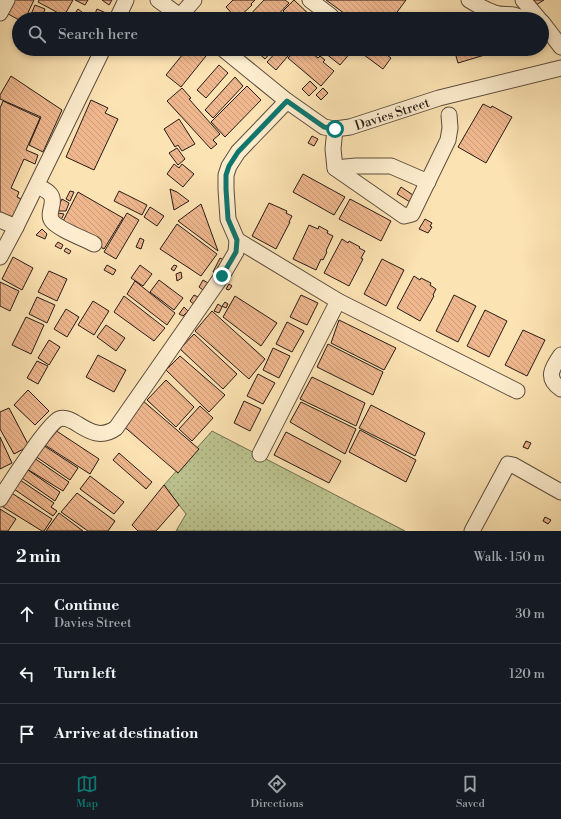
<!DOCTYPE html>
<html lang="en">
<head>
<meta charset="utf-8">
<style>
  :root { --surface:#171b24; --page:#242831; --text:#f1f3f6; --muted:#9ea1a6; --line:#363941; --accent:#0f766e }
  body { margin:0; font-family:"Libre Bodoni",serif; background:var(--page); color:var(--text) }
  .stop { position:absolute; width:12px; height:12px; margin:-9px; border:3px solid #0f766e; border-radius:50%; background:#fff }
  .stop.end { background:#0f766e; border-color:#fff; box-shadow:0 1px 4px #0008 }
  .list { margin:0; padding:0; list-style:none }
  h2 { display:flex; justify-content:space-between; align-items:center; height:52px; margin:0; padding:0 16px; font-size:17px }
  h2 small { font-size:13px; font-weight:400; color:var(--muted) }
  .list li { display:grid; grid-template-columns:26px 1fr auto; gap:12px; align-items:center; box-sizing:border-box; height:60px; padding:0 16px; border-top:1px solid var(--line) }
  .list b { display:block; font-size:15px; white-space:nowrap }
  .list p { margin:0; font-size:13px; white-space:nowrap; color:var(--muted) }
  .list em { font-size:13px; font-style:normal; color:var(--muted) }
  .icon { flex:none; width:22px; height:22px; fill:none; stroke:currentColor; stroke-width:2; stroke-linecap:round; stroke-linejoin:round }
  .map { position:relative; flex:none; width:561px; height:531px; overflow:hidden }
  .search { position:absolute; background:var(--surface); box-shadow:0 2px 6px #0003; left:12px; right:12px; top:12px; height:44px; display:flex; align-items:center; gap:10px; box-sizing:border-box; padding:0 14px; border-radius:22px; color:var(--muted); font-size:15px }
  .sheet { height:232px; background:var(--surface) }
  nav { display:flex; justify-content:space-around; align-items:center; box-sizing:border-box; height:56px; border-top:1px solid var(--line); background:var(--surface); font-size:11px; color:var(--muted) }
  nav a { display:grid; justify-items:center; gap:2px }
  nav .on { color:var(--accent) }
  .map>svg:first-child { display:block }
  .grass { fill:url(#grass-dots); stroke:#727053 }
  .building { fill:url(#building-back-hatch); stroke:#281b17 }
  .lines { fill:none; stroke-linecap:round; stroke-linejoin:round }
  .minor-casing { stroke:#5d4d3e; stroke-width:17 }
  .minor { stroke:#fdedce; stroke-width:15 }
  .route { stroke:#0f766e; stroke-width:5 }
  .labels { text-anchor:middle; stroke-width:3; stroke-linejoin:round; paint-order:stroke }
  .street-label { font-size:13px; fill:#281b17; stroke:#fdedce }
</style>
</head>
<body>
<div class="map">
<svg width="561" height="531" viewBox="0 0 561 531">
  <defs>
    <pattern id="grass-dots" width="8" height="8" patternUnits="userSpaceOnUse"><rect width="8" height="8" fill="#bcc48f"/><path d="M2 2h.1M6 6h.1" fill="none" stroke="#a2a87b" stroke-width="1.8" stroke-linecap="round"/></pattern>
    <pattern id="building-back-hatch" width="6" height="6" patternUnits="userSpaceOnUse"><rect width="6" height="6" fill="#efb78e"/><path d="M-1 5l2 2M0 0l6 6M5-1l2 2" fill="none" stroke="#cd9d7a"/></pattern>
  </defs>
  <rect width="100%" height="100%" fill="#fce3b3"/>
  <filter id="stains"><feTurbulence type="fractalNoise" baseFrequency=".005" numOctaves="4"/><feColorMatrix values="0 0 0 0 .2 0 0 0 0 .09 0 0 0 0 .02 0 0 0 .5 -.17"/></filter>
  <radialGradient id="worn" r=".72"><stop offset=".6" stop-color="#630" stop-opacity="0"/><stop offset="1" stop-color="#630" stop-opacity=".3"/></radialGradient>
  <!-- grass -->
  <path class="grass" d="M212 431 405 531H176L186 514 164 485Z"/>
  <!-- building -->
  <path class="building" d="M9 0H34L25 19 19 20 3 11Z
    M39 0H73L64 16 38 2Z
    M75 0H88L85 5Z
    M102 0H112L109 5Z
    M233 0H255L251 4 252 5 237 19 226 7Z
    M264 0H285L289 3 274 19H246Z
    M294 0 314 19H292L283 11Z
    M326 0H406L392 19H352Z
    M534 0H544L536 5Z
    M35 5 45 9 41 19H29Z
    M78 9 91 19H71Z
    M97 9 106 13 104 19H100L94 16Z
    M187 49H198L206 56 181 87 166 75Z
    M254 49H274L265 59Z
    M279 49H294L276 70 267 62Z
    M296 49H307L318 58 320 56 325 60 323 62 334 71 321 86 288 58Z
    M320 49H350L352 51 340 65Z
    M356 49H379L391 58 383 69Z
    M454 49H487L488 54 458 63Z
    M219 65 228 73 206 98 197 90Z
    M11 76 62 110 43 152 29 145 41 117 0 99V95Z
    M235 77 243 86 213 118 205 110Z
    M310 81 317 88 309 96 302 89Z
    M247 86 261 100 225 137 211 122Z
    M182 88 191 98 189 99 220 134 213 140 217 144 211 149 167 101Z
    M323 88 328 93 321 100 316 95Z
    M91 100 108 108 105 113 118 119 94 170 66 157Z
    M3 101 40 118 26 150 38 155 35 164 24 159 11 188 19 192 17 197 21 199 13 218 0 212V108Z
    M483 104 491 108 492 106 512 117 486 163 458 147Z
    M179 119 195 144 182 151 178 145 175 147 164 129Z
    M312 136 318 139 314 146 308 143Z
    M177 148 185 159 178 165 169 153Z
    M174 164 179 168 182 164 194 174 183 187 167 174Z
    M303 174 345 197 334 215 293 192Z
    M401 187 419 199 415 205 397 194Z
    M170 189 177 192 189 201 174 210Z
    M70 191 74 192 70 201 66 199Z
    M119 191 147 205 142 215 114 201Z
    M78 192 123 218 104 249 61 225Z
    M62 199 69 203 66 211H56Z
    M350 199 391 221 381 241 339 219Z
    M269 203 287 211 286 213 292 216 289 222H290L276 249 252 236Z
    M201 204 218 251 178 221Z
    M150 207 164 216 157 226 144 217Z
    M58 213 64 214 61 220 55 217Z
    M127 213 139 220 116 259 104 252Z
    M425 219 432 223 430 226 432 227 428 233 419 229Z
    M177 224 217 254 201 276 160 249Z
    M309 225 318 229 319 226 328 231 327 233 333 236 326 251 327 252 323 260 321 259 316 270 293 259Z
    M42 229 47 234 45 239 36 235Z
    M140 238 144 240 141 249 136 247Z
    M342 239 348 243 349 241 360 247 359 248 365 251 361 258 363 259 349 286 324 273Z
    M58 242 63 245 61 249 55 246Z
    M66 248 71 251 69 254 64 251Z
    M13 257 33 268 22 290 2 279Z
    M220 258 226 261 218 275 213 272Z
    M382 259 404 270 386 306 364 294Z
    M107 265 116 270 113 275 104 270Z
    M140 265 152 274 143 286 131 278Z
    M174 265 177 266 174 271 171 269Z
    M49 271 67 279 57 301 38 292Z
    M181 272 182 278 177 281 176 274Z
    M414 276 420 280 421 278 431 283 430 285 436 289 433 295 434 296 420 321 397 308Z
    M159 280 183 298 174 310 150 292Z
    M203 280 208 283 203 290 199 287Z
    M135 281 175 313 167 325 127 294Z
    M0 282 19 291 10 311 0 306Z
    M229 284 232 286 229 290 226 289Z
    M194 295 200 298 196 306 190 301Z
    M301 295 318 303 307 325 290 317Z
    M454 295 476 306 458 342 436 331Z
    M124 296 165 328 154 341 114 312Z
    M235 296 277 323 261 346 223 317Z
    M37 297 55 305 47 323 29 314Z
    M93 301 109 311 94 335 78 325Z
    M225 302 228 304 226 308 222 306Z
    M218 304 222 307 219 313 214 311Z
    M184 307 188 311 183 316 179 314Z
    M66 309 79 317 67 337 54 329Z
    M485 310 507 321 489 357 467 346Z
    M212 311 265 359 249 379 195 331Z
    M26 317 44 325 31 354 12 345Z
    M339 320 396 348 384 370 331 343Z
    M287 322 304 331 292 352 276 344Z
    M106 325 125 338 116 351 97 337Z
    M523 330 545 340 527 376 505 365Z
    M194 334 237 374 223 389 180 349Z
    M49 340 60 347 49 365 38 358Z
    M328 344 383 372 373 395 317 367Z
    M273 348 290 356 279 378 263 370Z
    M98 355 126 370 114 392 86 377Z
    M180 356 225 395 209 412 166 370Z
    M37 361 48 366 38 384 27 378Z
    M258 374 275 383 263 404 247 396Z
    M312 377 365 403 356 426 300 399Z
    M166 380 194 407 176 427 147 400Z
    M28 390 49 411 35 425 14 405Z
    M142 400 199 449 178 473 121 424Z
    M244 401 261 409 250 431 234 423Z
    M301 402 356 429 345 454 290 422Z
    M371 405 425 433 415 456 359 428Z
    M200 406 213 418 192 441 179 429Z
    M9 408 29 446 14 454 0 429V412Z
    M55 430 99 459 90 474 45 445Z
    M360 430 416 460 406 482 349 452Z
    M286 432 341 461 329 483 274 455Z
    M0 437 12 463 0 469Z
    M526 441 531 443 528 449 523 447Z
    M43 445 78 468 70 480 35 456Z
    M119 453 152 482 146 489 113 460Z
    M34 458 69 482 63 491 27 469Z
    M25 468 60 492 55 501 19 476Z
    M90 476 124 502 114 514 80 489Z
    M20 480 54 503 51 507 57 511 53 516 14 489Z
    M164 485 179 505 156 531H138L132 525Z
    M7 490 52 519 44 531H42L0 505Z
    M77 493 115 521 108 531H88L61 512Z
    M0 509 16 519 8 531H0Z
    M59 513 83 531H46Z
    M545 517 551 520 548 524 543 521Z"/>
  <g class="lines">
    <!-- minor casing -->
    <g class="minor-casing">
      <g id="minor">
        <path d="M158 0 184 19"/>
        <path d="M310 0 331 16"/>
        <path d="M469 0C477 5 486 10 495 13 504 16 514 12 522 19"/>
        <path d="M523 0 539 19"/>
        <path d="M0 13 7 0"/>
        <path d="M180 16 194 0"/>
        <path d="M117 19 126 0"/>
        <path d="M542 22 561 47"/>
        <path id="s1" d="M223 49 287 101 324 127 335 129 350 127 439 98 561 68"/>
        <path d="M335 129 333 149 335 168 404 216 412 214 448 140 450 128 449 115"/>
        <path d="M335 168 356 166H391L428 182"/>
        <path d="M37 186C41 188 47 190 50 194 57 202 46 213 52 221 58 229 85 239 94 244"/>
        <path d="M0 220 16 227"/>
        <path d="M237 240 338 301 517 391"/>
        <path d="M0 257 16 227 103 49"/>
        <path d="M561 355C552 368 545 378 561 389"/>
        <path d="M260 454 338 301"/>
        <path d="M0 499C8 486 49 422 59 419 75 413 91 446 116 428L222 276 236 252 237 240 228 219 226 189V175L229 166 238 152 287 101"/>
        <path d="M472 531 508 464 513 465 561 492"/>
      </g>
    </g>
    <!-- minor -->
    <use href="#minor" class="minor"/>
  </g>
  <g class="lines">
    <!-- route -->
    <path class="route" d="M222 276 236 252 237 240 228 219 226 189V175L229 166 238 152 287 101 324 127 335 129"/>
  </g>
  <g class="labels">
    <!-- street labels -->
    <g class="street-label">
      <text dy="5" stroke="none"><textPath href="#s1" startOffset="198">Davies Street</textPath></text>
    </g>
  </g>
  <rect width="100%" height="100%" filter="url(#stains)"/>
  <rect width="100%" height="100%" fill="url(#worn)"/>
</svg>
<div class="stop" style="left:335px;top:129px"></div>
<div class="stop end" style="left:222px;top:276px"></div>
<div class="search"><svg class="icon" aria-label="search" viewBox="0 0 24 24"><circle cx="10" cy="10" r="6"/><path d="M15 15l6 6"/></svg>Search here</div>
</div>
<section class="sheet">
<h2>2 min<small>Walk · 150 m</small></h2>
<ul class="list">
<li><svg class="icon" aria-label="ahead" viewBox="0 0 24 24"><path d="M12 20V5M6 11l6-6 6 6"/></svg><div><b>Continue</b><p>Davies Street</p></div><em>30 m</em></li>
<li><svg class="icon" aria-label="left" viewBox="0 0 24 24"><path d="M17 20v-9H6M10 6l-5 5 5 5"/></svg><div><b>Turn left</b></div><em>120 m</em></li>
<li><svg class="icon" aria-label="arrive" viewBox="0 0 24 24"><path d="M6 21V4h12l-3 4 3 4H6"/></svg><div><b>Arrive at destination</b></div></li>
</ul>
</section>
<nav>
<a class="on"><svg class="icon" aria-label="map" viewBox="0 0 24 24"><path d="M3 6l6-2 6 2 6-2v14l-6 2-6-2-6 2zM9 4v14M15 6v14"/></svg>Map</a>
<a><svg class="icon" aria-label="directions" viewBox="0 0 24 24"><path d="M12 3l9 9-9 9-9-9zM9 14v-3h6M13 9l2 2-2 2"/></svg>Directions</a>
<a><svg class="icon" aria-label="saved" viewBox="0 0 24 24"><path d="M7 4h10v16l-5-4-5 4z"/></svg>Saved</a>
</nav>
</body>
</html>
